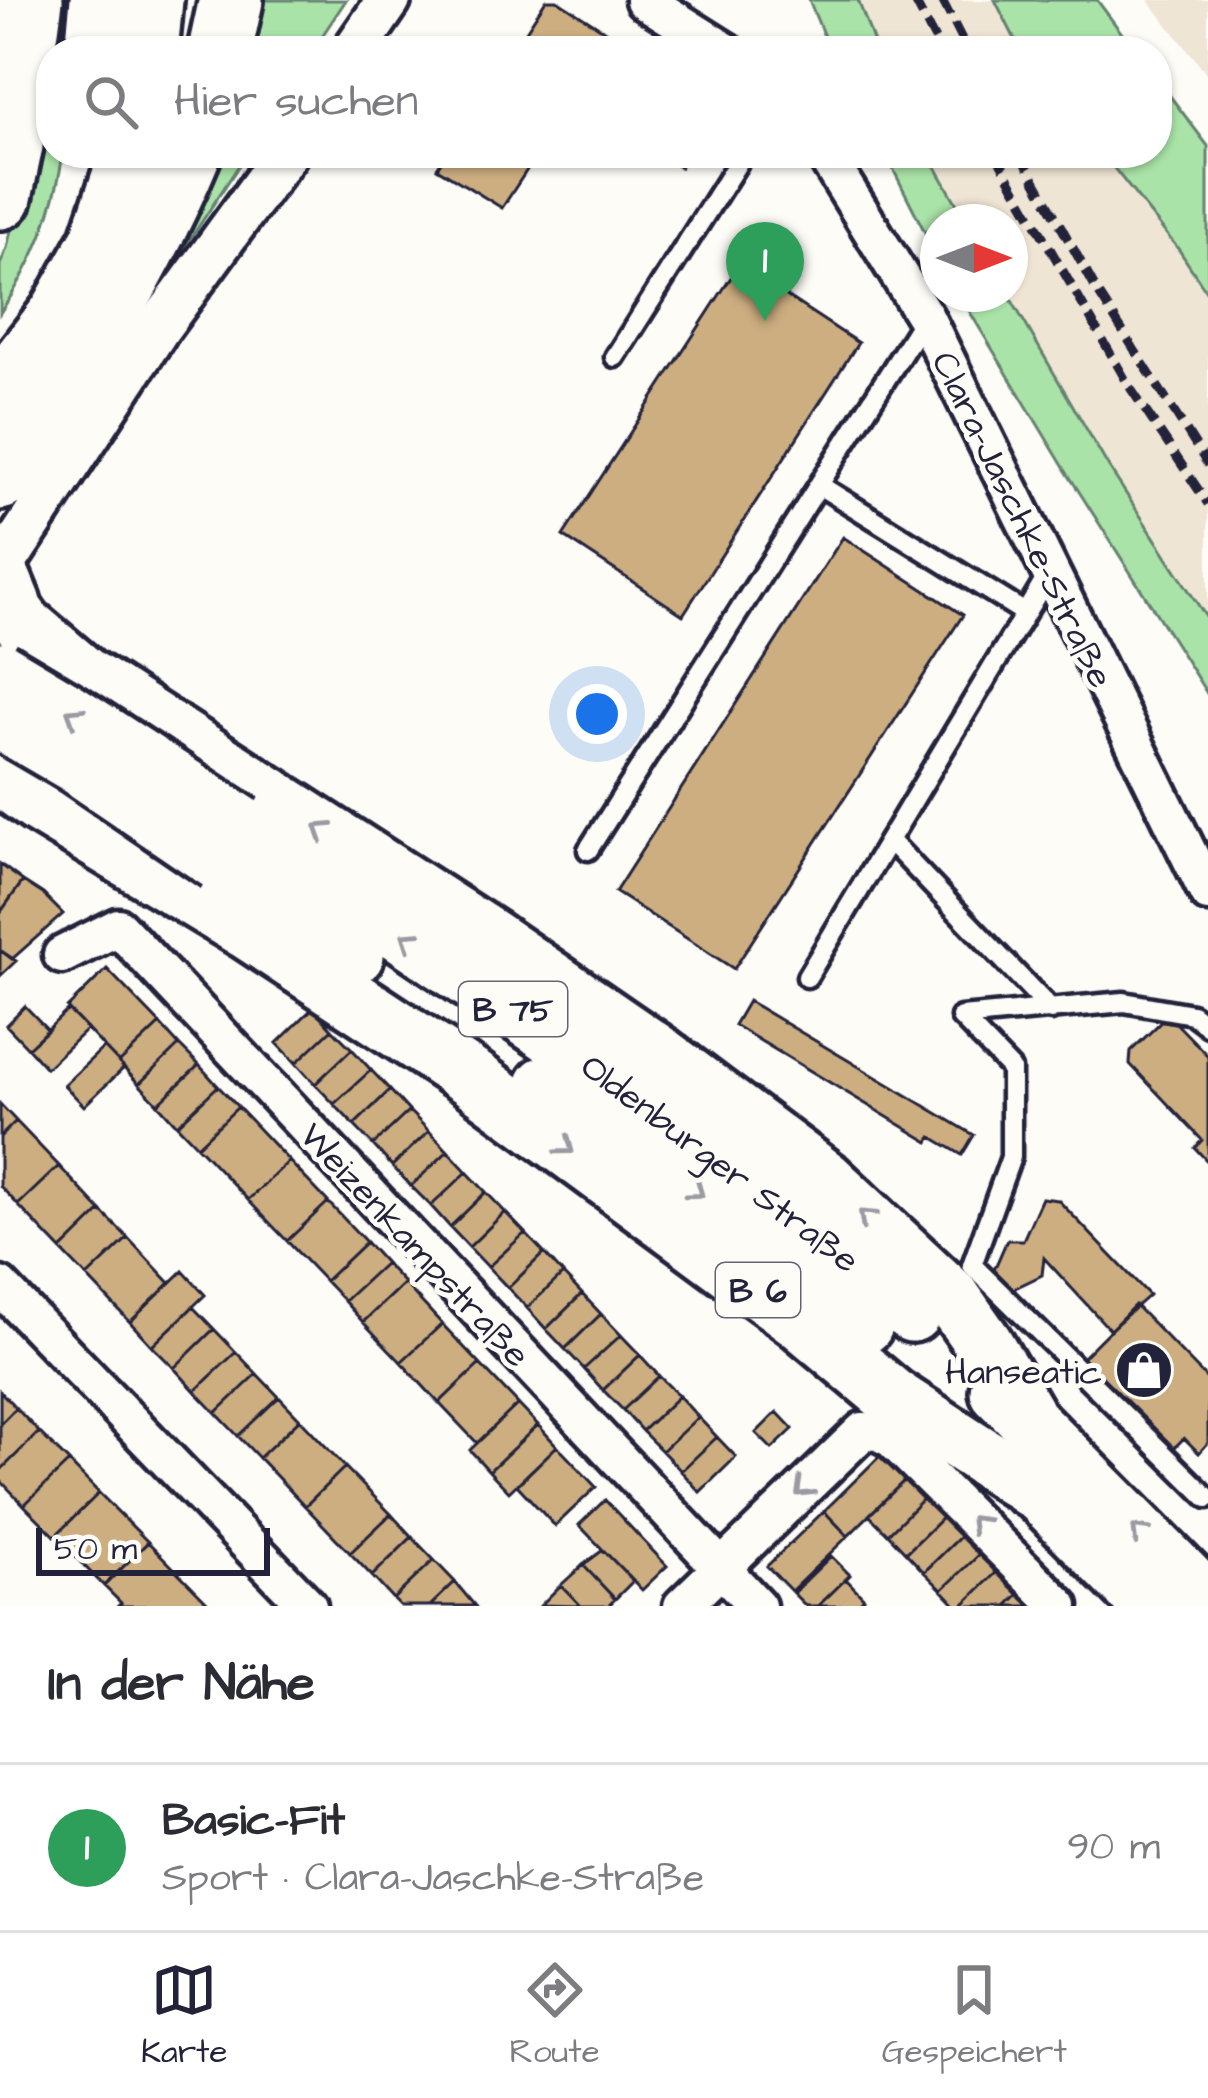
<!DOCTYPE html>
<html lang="de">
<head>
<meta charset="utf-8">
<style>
  :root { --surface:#fff; --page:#f7f7f7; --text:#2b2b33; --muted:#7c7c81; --line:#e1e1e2; --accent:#22223b }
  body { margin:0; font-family:"Architects Daughter",sans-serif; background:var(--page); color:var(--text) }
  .compass { position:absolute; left:920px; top:204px; width:108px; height:108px; border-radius:50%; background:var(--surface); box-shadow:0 3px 9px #0004; rotate:90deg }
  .scale { position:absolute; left:36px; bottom:30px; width:234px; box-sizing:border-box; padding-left:12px; border:6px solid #22223b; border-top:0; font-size:33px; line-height:42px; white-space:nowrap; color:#22223b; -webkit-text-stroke:9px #fdfcf7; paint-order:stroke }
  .you { position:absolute; left:597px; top:714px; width:42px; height:42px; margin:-30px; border:9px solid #fff; border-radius:50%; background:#1a73e8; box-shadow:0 0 0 18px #1a73e833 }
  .badge { display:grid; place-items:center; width:78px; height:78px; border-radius:50%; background:var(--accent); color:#fff; font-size:39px; font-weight:700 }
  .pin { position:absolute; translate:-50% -99px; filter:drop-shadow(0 3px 6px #0008) }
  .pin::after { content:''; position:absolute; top:63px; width:42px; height:36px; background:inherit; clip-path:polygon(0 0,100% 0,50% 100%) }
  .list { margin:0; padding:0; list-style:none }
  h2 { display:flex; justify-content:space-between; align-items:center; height:156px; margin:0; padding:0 48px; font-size:51px }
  h2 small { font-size:39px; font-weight:400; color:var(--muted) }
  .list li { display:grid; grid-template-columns:78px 1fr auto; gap:36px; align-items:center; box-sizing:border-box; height:168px; padding:0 48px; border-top:3px solid var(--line) }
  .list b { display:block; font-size:45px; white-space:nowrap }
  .list p { margin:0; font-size:39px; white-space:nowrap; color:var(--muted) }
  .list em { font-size:39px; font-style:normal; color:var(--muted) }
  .icon { flex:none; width:66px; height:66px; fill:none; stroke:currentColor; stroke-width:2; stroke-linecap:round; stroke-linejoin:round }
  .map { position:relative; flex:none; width:1208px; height:1606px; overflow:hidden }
  .search { position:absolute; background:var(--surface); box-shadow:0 3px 9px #0004; left:36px; right:36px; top:36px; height:132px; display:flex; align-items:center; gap:30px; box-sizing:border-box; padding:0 42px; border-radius:48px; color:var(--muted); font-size:45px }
  .sheet { height:324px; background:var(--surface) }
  nav { display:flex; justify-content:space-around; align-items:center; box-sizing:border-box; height:168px; border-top:3px solid var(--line); background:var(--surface); font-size:33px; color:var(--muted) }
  nav a { display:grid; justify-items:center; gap:6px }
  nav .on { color:var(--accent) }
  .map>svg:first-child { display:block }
  .built { fill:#efe5d4 }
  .green { fill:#aae3a8; stroke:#668272; stroke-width:3 }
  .building { fill:#cdae81; stroke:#22223b; stroke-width:3 }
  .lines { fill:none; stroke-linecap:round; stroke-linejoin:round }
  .service-casing { stroke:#22223b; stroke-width:27 }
  .minor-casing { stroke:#22223b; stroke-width:45 }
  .tertiary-casing { stroke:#22223b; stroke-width:51 }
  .trunk-casing { stroke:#22223b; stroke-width:66 }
  .motorway-casing { stroke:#22223b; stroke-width:72 }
  .service { stroke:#fdfcf7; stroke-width:18 }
  .minor { stroke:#fdfcf7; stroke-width:36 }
  .tertiary { stroke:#fdfcf7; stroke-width:42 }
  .trunk { stroke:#fdfcf7; stroke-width:57 }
  .motorway { stroke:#fdfcf7; stroke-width:63 }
  .rail { stroke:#22223b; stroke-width:9; stroke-dasharray:18 9; stroke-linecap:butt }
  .trunk-bridge-casing { stroke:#22223b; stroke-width:66; stroke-linecap:butt }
  .trunk-bridge { stroke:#fdfcf7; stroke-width:57 }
  .oneway { stroke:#9a9aa2 }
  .labels { text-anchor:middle; stroke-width:10; stroke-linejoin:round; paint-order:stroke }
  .shield { fill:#fdfcf7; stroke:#646373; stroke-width:3 }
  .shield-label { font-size:33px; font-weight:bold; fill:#22223b }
  .street-label { font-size:36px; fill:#22223b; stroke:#fdfcf7 }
  .poi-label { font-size:36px; fill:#22223b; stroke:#fdfcf7; text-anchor:end }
</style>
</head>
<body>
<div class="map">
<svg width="1208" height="1606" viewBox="0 0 1208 1606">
  <rect width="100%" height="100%" fill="#fdfcf7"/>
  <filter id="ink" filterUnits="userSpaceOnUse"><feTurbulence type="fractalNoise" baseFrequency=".00833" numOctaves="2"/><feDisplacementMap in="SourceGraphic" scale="24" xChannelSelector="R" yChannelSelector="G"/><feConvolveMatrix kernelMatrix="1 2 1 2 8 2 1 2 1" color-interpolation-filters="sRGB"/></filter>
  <g filter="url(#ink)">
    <!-- built -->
    <path class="built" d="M858 0H995L1021 51H877Z
      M1148 0H1208V75Z
      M928 153H1102L1179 250 1208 294V620L1108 466 1008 294 1010 222H967Z"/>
    <!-- green -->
    <path class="green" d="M258 0H346L312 51H251Z
      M809 0H858L877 51H830Z
      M995 0H1097L1135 51H1021Z
      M1157 79 1208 146V294L1179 250 1102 153H1157Z
      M51 108V153H63C55 211 33 265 0 313V265L7 248 30 143 41 112Z
      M222 153H247L41 466 191 223Z
      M885 153H928L967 222H938V258Z
      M959 294H1008L1108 466 1208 620V695L1066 471Z"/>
    <!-- building -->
    <path class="building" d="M546 0H557L636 51H513Z
      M447 153H538L502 208 437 168Z
      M658 153H689L680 167Z
      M739 265 858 343 683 615 563 536Z
      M843 537 963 615 734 969 615 892Z
      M0 864 23 881 0 913Z
      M23 881 43 894 63 914 12 959 0 950V913Z
      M0 950 16 961 0 976Z
      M107 969 160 1024 119 1063 67 1008Z
      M748 1001 974 1135 962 1155 932 1137 929 1142 734 1025Z
      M25 1006 48 1030 28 1048 6 1025Z
      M313 1008 332 1029 296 1063 277 1043Z
      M68 1010 87 1029 46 1068 28 1048Z
      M1163 1020 1176 1023 1208 1056V1162L1195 1148 1202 1140 1130 1064 1131 1051Z
      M160 1024 179 1045 139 1084 119 1063Z
      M332 1029 352 1049 315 1084 296 1063Z
      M179 1045 199 1065 158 1104 139 1084Z
      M104 1047 124 1068 84 1106 64 1085Z
      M352 1049 371 1070 334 1104 315 1084Z
      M199 1065 218 1086 177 1125 158 1104Z
      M371 1070 390 1090 354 1125 334 1104Z
      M218 1086 238 1107 197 1146 177 1125Z
      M390 1090 409 1111 373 1145 354 1125Z
      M0 1104 16 1121 0 1137Z
      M238 1107 289 1161 248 1200 197 1146Z
      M409 1111 429 1131 392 1166 373 1145Z
      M16 1121 59 1166 18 1205 0 1186V1137Z
      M429 1131 448 1151 411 1186 392 1166Z
      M448 1151 467 1172 431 1206 411 1186Z
      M289 1161 328 1202 287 1241 248 1200Z
      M59 1166 101 1211 61 1250 18 1205Z
      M467 1172 486 1192 450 1227 431 1206Z
      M486 1192 505 1212 469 1247 450 1227Z
      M1042 1198 1058 1200 1149 1295 1110 1330 1044 1258 1042 1275 1013 1289 994 1270 1007 1240H1023Z
      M328 1202 366 1242 325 1281 287 1241Z
      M101 1211 128 1238 87 1277 61 1250Z
      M505 1212 525 1233 488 1267 469 1247Z
      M525 1233 544 1253 508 1288 488 1267Z
      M128 1238 170 1283 130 1322 87 1277Z
      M366 1242 385 1263 344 1301 325 1281Z
      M544 1253 563 1274 527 1308 508 1288Z
      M385 1263 404 1283 363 1322 344 1301Z
      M183 1271 205 1295 152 1346 130 1322Z
      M563 1274 582 1294 546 1329 527 1308Z
      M404 1283 442 1324 401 1362 363 1322Z
      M582 1294 601 1314 565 1349 546 1329Z
      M1135 1305 1208 1380V1443L1199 1453 1184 1438 1170 1452 1080 1360Z
      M193 1307 214 1329 174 1368 152 1346Z
      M601 1314 621 1335 584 1369 565 1349Z
      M442 1324 480 1364 439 1403 401 1362Z
      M214 1329 236 1352 195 1391 174 1368Z
      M621 1335 640 1355 603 1390 584 1369Z
      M236 1352 257 1374 216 1413 195 1391Z
      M640 1355 659 1376 623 1410 603 1390Z
      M480 1364 518 1404 477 1443 439 1403Z
      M257 1374 279 1397 238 1436 216 1413Z
      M659 1376 679 1396 642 1431 623 1410Z
      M0 1391 16 1408 0 1424Z
      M679 1396 698 1417 662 1451 642 1431Z
      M279 1397 300 1419 259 1458 238 1436Z
      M518 1404 538 1425 489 1471 470 1450Z
      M16 1408 39 1432 0 1471V1424Z
      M777 1412 793 1429 772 1449 756 1433Z
      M698 1417 717 1437 681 1471 662 1451Z
      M300 1419 345 1467 305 1506 259 1458Z
      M538 1425 557 1446 509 1492 489 1471Z
      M39 1432 69 1462 24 1505 0 1480V1471Z
      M717 1437 736 1457 700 1492 681 1471Z
      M557 1446 596 1487 555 1526 517 1485Z
      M884 1452 908 1477 848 1536 824 1511Z
      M69 1462 99 1493 55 1536 24 1505Z
      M345 1467 391 1514 350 1553 305 1506Z
      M908 1477 926 1496 888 1534 869 1515Z
      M99 1493 148 1542 104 1586 55 1536Z
      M926 1496 945 1515 906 1553 888 1534Z
      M605 1500 667 1566 642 1590 579 1525Z
      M824 1511 848 1536 791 1591 767 1566Z
      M391 1514 412 1537 372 1576 350 1553Z
      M945 1515 963 1534 924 1572 906 1553Z
      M963 1534 981 1553 942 1590 924 1572Z
      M412 1537 434 1560 393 1599 372 1576Z
      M148 1542 211 1606H118L121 1603 104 1586Z
      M603 1550 633 1581 615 1599 583 1565Z
      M981 1553 998 1571 962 1606H957L942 1590Z
      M831 1556 850 1575 818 1606H806L793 1593Z
      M434 1560 455 1582 430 1606H400L393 1599Z
      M583 1565 615 1599 608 1606H581L561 1585Z
      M998 1571 1020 1593 1007 1606H962Z
      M846 1579 864 1598 855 1606H818Z
      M455 1582 475 1606H430Z
      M561 1585 581 1606 541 1605Z
      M1020 1593 1033 1606H1007Z"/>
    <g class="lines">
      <!-- service casing -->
      <g class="service-casing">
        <path id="service" d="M615 357 744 153
          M819 485 1025 613
          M889 840 1051 1010
          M588 850 925 317
          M807 977 1050 572
          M961 1017 1011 1069V1157L972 1265 1208 1498
          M961 1017 1124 1002 1192 1014 1208 1026"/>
      </g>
      <!-- minor casing -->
      <g class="minor-casing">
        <path id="minor" d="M644 0 725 51
          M824 153 925 317 1208 893
          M62 955 118 927 757 1606
          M0 1286 308 1606
          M682 1606 863 1431 878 1432 892 1439 1060 1606"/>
      </g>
      <!-- tertiary casing -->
      <g class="tertiary-casing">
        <path id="tertiary" d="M354 51 389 0
          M0 570 159 327 286 153"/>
      </g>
      <!-- trunk casing -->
      <g class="trunk-casing">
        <path id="trunk" d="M9 604 24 625 84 676 491 939 661 1056 825 1179 951 1297 984 1344 1025 1414
          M0 776 40 805 247 930 472 1078 799 1319 892 1397 1046 1498
          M242 825C470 981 706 1128 912 1313
          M219 862 355 955
          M545 1085C654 1160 765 1236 864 1325
          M999 1391 1208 1602
          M1018 1471 1151 1606"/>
      </g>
      <!-- motorway casing -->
      <g class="motorway-casing">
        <path id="motorway" d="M97 51 102 0
          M146 51 151 0
          M220 51 231 0
          M0 197 11 145 31 0
          M0 394 61 315 102 242 132 153
          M0 478C73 376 141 269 189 153
          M0 582 9 604"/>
      </g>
      <!-- service -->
      <use href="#service" class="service"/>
      <!-- minor -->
      <use href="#minor" class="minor"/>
      <!-- tertiary -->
      <use href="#tertiary" class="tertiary"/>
      <!-- trunk -->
      <use href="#trunk" class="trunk"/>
      <!-- motorway -->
      <use href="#motorway" class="motorway"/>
      <!-- rail -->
      <path class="rail" d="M914 0 941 51
        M942 0 968 51
        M995 153 1131 389 1208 504
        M1020 153 1097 291 1208 465"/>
      <!-- trunk-bridge casing -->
      <g class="trunk-bridge-casing">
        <path id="trunk-bridge" d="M0 671 69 712 242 825
          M0 720 77 765 219 862"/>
      </g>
      <!-- trunk-bridge -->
      <use href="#trunk-bridge" class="trunk-bridge"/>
    </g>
    <!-- one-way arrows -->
    <defs><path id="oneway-chevron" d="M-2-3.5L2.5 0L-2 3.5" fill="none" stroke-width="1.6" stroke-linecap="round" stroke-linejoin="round" transform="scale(3)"/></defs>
    <g class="oneway">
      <use href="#oneway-chevron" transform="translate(74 715) rotate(-148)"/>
      <use href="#oneway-chevron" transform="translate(322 830) rotate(-147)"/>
      <use href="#oneway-chevron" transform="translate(409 939) rotate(-146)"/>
      <use href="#oneway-chevron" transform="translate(566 1147) rotate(37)"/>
      <use href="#oneway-chevron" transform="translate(696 1191) rotate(36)"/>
      <use href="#oneway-chevron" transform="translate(866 1217) rotate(-137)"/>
      <use href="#oneway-chevron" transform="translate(803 1489) rotate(136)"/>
      <use href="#oneway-chevron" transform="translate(977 1523) rotate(-135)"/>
      <use href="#oneway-chevron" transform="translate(1139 1532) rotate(-135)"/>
    </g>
  </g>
  <!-- icons -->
  <defs>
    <g id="shop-disc" transform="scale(3)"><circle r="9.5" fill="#22223b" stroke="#fdfcf7"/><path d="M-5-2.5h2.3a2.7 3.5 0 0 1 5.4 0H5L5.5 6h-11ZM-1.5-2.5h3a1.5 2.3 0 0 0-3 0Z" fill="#fff"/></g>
  </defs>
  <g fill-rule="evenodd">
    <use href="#shop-disc" x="1144" y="1370"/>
  </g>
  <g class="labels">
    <!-- shield labels -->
    <g class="shield">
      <rect x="459" y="982" width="108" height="54" rx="9"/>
      <rect x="716" y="1263" width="84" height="54" rx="9"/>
    </g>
    <g class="shield-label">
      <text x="513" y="1021">B 75</text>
      <text x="758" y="1302">B 6</text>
    </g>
    <!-- street labels -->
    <g class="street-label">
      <text transform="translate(1024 519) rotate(64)" y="13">Clara-Jaschke-Straße</text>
      <text transform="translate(721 1162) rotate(37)" y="13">Oldenburger Straße</text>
      <text transform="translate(416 1244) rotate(47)" y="13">Weizenkampstraße</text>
    </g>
    <!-- poi labels -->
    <g class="poi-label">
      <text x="1102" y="1383">Hanseatic</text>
    </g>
  </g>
</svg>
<svg class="compass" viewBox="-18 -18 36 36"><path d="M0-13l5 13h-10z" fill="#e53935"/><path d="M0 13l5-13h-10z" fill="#7c7c81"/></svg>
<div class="scale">50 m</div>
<div class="you"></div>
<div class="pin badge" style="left:765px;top:321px;background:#2e9e5b">1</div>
<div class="search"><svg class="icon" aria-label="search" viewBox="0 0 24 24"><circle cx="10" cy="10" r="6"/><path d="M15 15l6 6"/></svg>Hier suchen</div>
</div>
<section class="sheet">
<h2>In der Nähe<small></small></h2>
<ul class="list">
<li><span class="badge" style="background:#2e9e5b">1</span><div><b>Basic-Fit</b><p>Sport · Clara-Jaschke-Straße</p></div><em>90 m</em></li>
</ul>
</section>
<nav>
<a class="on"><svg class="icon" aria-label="map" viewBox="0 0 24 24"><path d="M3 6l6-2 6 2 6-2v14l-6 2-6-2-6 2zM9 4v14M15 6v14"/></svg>Karte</a>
<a><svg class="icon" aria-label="directions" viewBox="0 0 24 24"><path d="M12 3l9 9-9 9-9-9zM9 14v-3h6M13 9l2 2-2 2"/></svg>Route</a>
<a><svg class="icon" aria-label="saved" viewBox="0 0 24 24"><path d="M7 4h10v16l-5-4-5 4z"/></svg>Gespeichert</a>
</nav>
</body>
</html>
